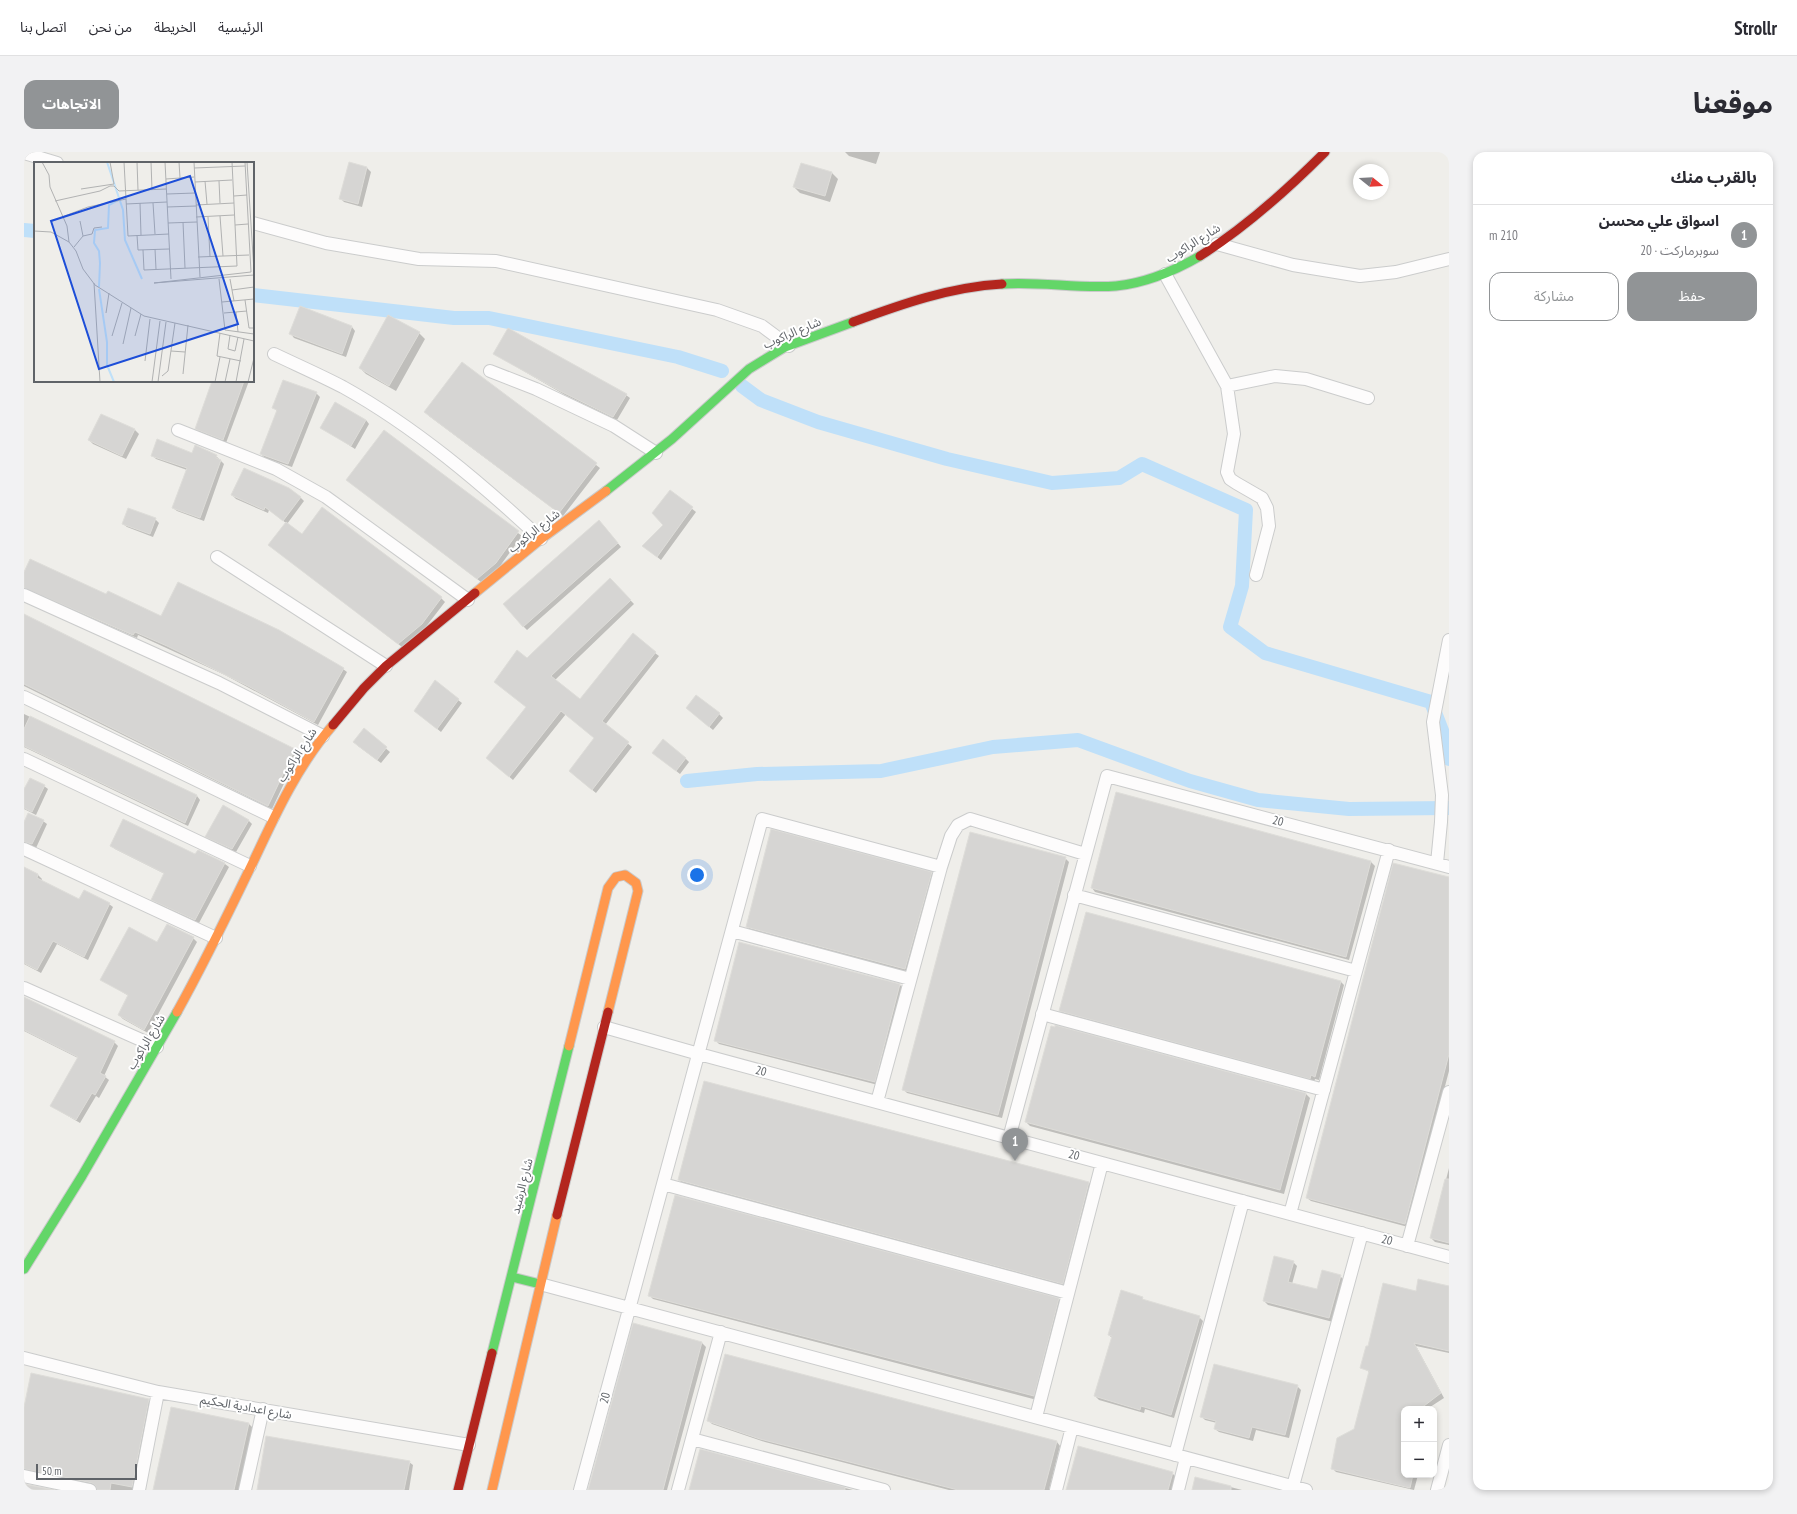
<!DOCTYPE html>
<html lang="ar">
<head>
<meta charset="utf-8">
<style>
  :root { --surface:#fff; --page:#f2f2f3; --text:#2b2b33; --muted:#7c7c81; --line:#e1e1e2; --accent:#919496 }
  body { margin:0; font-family:"PT Sans Narrow","Noto Sans Arabic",sans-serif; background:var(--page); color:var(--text); direction:rtl }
  .controls { position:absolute; right:12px; bottom:12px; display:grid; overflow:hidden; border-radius:8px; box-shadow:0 2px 6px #0003 }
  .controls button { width:36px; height:36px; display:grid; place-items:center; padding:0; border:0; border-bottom:1px solid var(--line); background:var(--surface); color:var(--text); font:20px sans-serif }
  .compass { position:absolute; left:1329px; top:12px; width:36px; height:36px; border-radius:50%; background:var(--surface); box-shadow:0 2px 6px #0003; rotate:108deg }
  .scale { position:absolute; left:12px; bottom:10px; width:101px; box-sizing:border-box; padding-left:4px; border:2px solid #5f6368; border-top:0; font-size:11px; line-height:14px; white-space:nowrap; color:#5f6368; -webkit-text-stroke:3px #fff; paint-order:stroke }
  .you { position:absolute; left:673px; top:723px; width:14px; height:14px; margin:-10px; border:3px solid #fff; border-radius:50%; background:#1a73e8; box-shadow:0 0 0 6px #1a73e833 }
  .badge { display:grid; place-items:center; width:26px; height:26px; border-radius:50%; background:var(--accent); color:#fff; font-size:13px; font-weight:700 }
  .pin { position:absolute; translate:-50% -33px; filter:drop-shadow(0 1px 2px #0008) }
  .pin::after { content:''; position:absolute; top:21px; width:14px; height:12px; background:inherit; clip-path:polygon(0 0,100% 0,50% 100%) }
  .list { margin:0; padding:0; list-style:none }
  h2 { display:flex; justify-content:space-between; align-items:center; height:52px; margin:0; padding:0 16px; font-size:17px }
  h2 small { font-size:13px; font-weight:400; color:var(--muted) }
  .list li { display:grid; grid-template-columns:26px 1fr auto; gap:12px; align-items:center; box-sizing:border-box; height:56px; padding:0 16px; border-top:1px solid var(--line) }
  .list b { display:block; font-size:15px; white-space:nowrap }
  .list p { margin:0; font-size:13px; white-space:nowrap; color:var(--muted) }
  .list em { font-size:13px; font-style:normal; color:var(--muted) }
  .actions { display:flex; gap:8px; padding:12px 16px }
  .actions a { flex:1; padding:9px 0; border:1px solid var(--accent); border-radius:12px; text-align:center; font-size:14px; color:var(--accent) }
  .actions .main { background:var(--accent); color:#fff }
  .map { position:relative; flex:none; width:1425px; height:1338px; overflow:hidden; direction:ltr; border-radius:12px }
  header { display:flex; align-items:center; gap:24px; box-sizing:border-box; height:56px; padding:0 20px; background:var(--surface); border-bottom:1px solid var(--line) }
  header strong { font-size:19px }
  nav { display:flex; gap:22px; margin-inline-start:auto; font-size:14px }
  .intro { display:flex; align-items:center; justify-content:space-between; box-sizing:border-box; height:96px; padding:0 24px }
  h1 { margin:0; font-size:28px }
  .button { padding:10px 18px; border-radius:12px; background:var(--accent); color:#fff; font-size:14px; font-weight:700 }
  main { display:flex; gap:24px; padding:0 24px }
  aside { flex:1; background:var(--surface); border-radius:12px; box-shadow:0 2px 6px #0003 }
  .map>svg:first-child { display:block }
  .shadow { fill:#0003 }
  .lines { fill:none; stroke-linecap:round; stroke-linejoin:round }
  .canal { stroke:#bfe0f9; stroke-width:14 }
  .building { fill:#d6d5d3; stroke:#deddd9 }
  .street-casing { stroke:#cbcccc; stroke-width:14 }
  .fast-casing { stroke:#cacacb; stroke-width:11 }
  .slow-casing { stroke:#cacacb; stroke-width:11 }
  .jam-casing { stroke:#cacacb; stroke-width:11 }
  .street { stroke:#fdfcfc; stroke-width:12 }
  .fast { stroke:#63d668; stroke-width:9 }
  .slow { stroke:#ff974d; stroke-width:9 }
  .jam { stroke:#b3261e; stroke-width:9 }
  .labels { text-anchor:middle; stroke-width:4; stroke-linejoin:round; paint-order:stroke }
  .street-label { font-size:12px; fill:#5f6368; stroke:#fff }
  .inset-river { fill:none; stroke:#bfe0f9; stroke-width:2 }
  .inset-road { fill:none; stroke:#b1b2b2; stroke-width:1 }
  .view { fill:#1d4ed8; fill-opacity:0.15; stroke:#1d4ed8; stroke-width:2 }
  .inset-edge { fill:none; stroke:#5f6368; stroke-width:2 }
</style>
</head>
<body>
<header>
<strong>Strollr</strong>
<nav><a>الرئيسية</a><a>الخريطة</a><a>من نحن</a><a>اتصل بنا</a></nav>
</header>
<div class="intro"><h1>موقعنا</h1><a class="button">الاتجاهات</a></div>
<main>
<aside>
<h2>بالقرب منك<small></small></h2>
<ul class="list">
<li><span class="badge">1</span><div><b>اسواق علي محسن</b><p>سوبرماركت · 20</p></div><em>210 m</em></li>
</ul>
<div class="actions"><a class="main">حفظ</a><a>مشاركة</a></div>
</aside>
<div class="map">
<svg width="1425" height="1338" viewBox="0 0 1425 1338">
  <rect width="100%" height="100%" fill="#efeeea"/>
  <!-- shadow -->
  <path class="shadow" d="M821 0H856L852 12 825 4Z
    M325 12 343 16 347 20 338 55 320 50 316 46Z
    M777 12 808 21 814 27 806 50 776 41 770 35Z
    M277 156 328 175 331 179 322 205 270 186 267 182Z
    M395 181 401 187 372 239 342 222 336 216Z
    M470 202 602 243 606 246 593 268 541 243Z
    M229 209 231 212 229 218Z
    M438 211 576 316 539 364 405 264Z
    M189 229H225L202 291 175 280 172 276Z
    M292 241 296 245 268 315 241 306 237 302 253 259 249 255Z
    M77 263 111 278 115 282 102 307 69 292 65 288Z
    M342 268 345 272 331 297 297 275Z
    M360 280 498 384 476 414 457 430 323 328Z
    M169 302 192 304 200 312 180 369 153 359 149 356 163 318 132 307 128 303Z
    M646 339 672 360 637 408 619 394 641 373Z
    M208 343 276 345 280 349 263 372 278 383 417 446 421 450 401 476 378 495 245 393 262 371 245 358 244 361 212 347Z
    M131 367 135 371 129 385 103 375 99 372Z
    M579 373 597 395 503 478 499 474Z
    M0 422 83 443 138 466 319 517 323 520 294 573 201 523 114 483 113 486 8 440 0 438Z
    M586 427 610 452 531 528 557 549 631 501 635 504 581 573 608 595 572 641 550 623 571 586 542 562 489 628 463 606 503 556V508Z
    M0 463 270 598 274 602 248 657 0 534Z
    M434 548 438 551 417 580 395 562Z
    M663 556 695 562 699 566 689 578Z
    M0 562 173 644 176 648 164 674 0 595Z
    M340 578 366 600 357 611 334 594Z
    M633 604 661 606 665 610 656 622Z
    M20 634 24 637 12 663 0 657V640Z
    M1093 642 1347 710 1351 714 1325 808 1071 740 1068 736Z
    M224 668 228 672 212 700 186 688 183 684Z
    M19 669 23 672 12 696 0 692V672Z
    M87 694 172 703 174 699 201 712 205 715 175 771 132 751 129 748 141 722 91 697Z
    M1041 706 1045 710 978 966 883 941 879 937Z
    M0 716 14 723 18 727 17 729 55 748 85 752 89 755 64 808 33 792 17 821 0 812Z
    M907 721 911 725 884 820 727 779 723 775Z
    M1425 726V919L1384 1075 1287 1049 1283 1046Z
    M169 786 173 790 124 881 99 867 95 863 105 844 78 828 133 791Z
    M716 791 876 833 880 837 854 933 695 892 691 888Z
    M1316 829 1320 833 1295 928 1291 927 1290 930 1040 862 1036 859Z
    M0 847 90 890 94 894 80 924 85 928 75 946 72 944 56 971 27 954 54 906 0 879Z
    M1032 875 1282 942 1286 946 1260 1042 1006 974 1002 970Z
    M681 930 1065 1031 1069 1034 1043 1135 659 1032 655 1028Z
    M1425 1016V1093L1411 1090 1407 1086Z
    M1269 1110 1273 1114 1268 1132 1294 1139 1316 1124 1320 1128 1309 1170 1244 1153 1240 1149Z
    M1425 1135V1201L1392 1194 1420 1246 1403 1257H1380V1323H1394L1390 1338 1312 1320 1308 1316 1331 1278 1345 1220 1338 1215 1345 1196 1393 1140Z
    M625 1143 1035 1147 1038 1151 1013 1248 629 1147Z
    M1118 1146 1121 1149 1175 1165 1179 1169 1150 1266 1121 1257 1120 1261 1075 1248 1071 1244 1088 1186 1085 1183Z
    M610 1173 678 1191 682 1195 643 1338H565Z
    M1273 1234 1277 1238 1265 1286 1232 1278 1229 1289 1195 1280 1191 1277 1193 1271 1181 1268 1177 1264Z
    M124 1248 128 1252 111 1338H74L72 1334 2 1320 0 1322V1257Z
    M684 1268 1033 1290 1036 1294 1025 1338H925L741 1290 688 1272Z
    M225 1272 229 1276 215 1338H130Z
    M676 1298 829 1338H666Z
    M385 1310 389 1313 385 1338H234Z
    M1148 1321 1152 1325 1148 1338H1043Z
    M1172 1326 1218 1338H1169Z"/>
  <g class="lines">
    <!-- canal -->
    <path class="canal" d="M0 78 11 79
      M229 143 430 166H465L654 205 698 219
      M718 234 737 248 794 270 923 307 1028 331 1095 326 1118 312 1222 358 1218 434 1206 475 1241 501 1407 550 1424 594 1425 607
      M663 629 733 622 857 619 969 595 1054 588 1166 629 1234 648 1325 657 1425 656"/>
  </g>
  <!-- building -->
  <path class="building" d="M325 10 343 15 334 52 315 47Z
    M777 11 808 20 801 44 769 35Z
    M276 154 328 174 318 202 265 182Z
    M364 163 396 180 365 234 335 216Z
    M484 176 603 242 589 265 536 239 469 202Z
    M438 210 573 311 535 361 400 260Z
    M259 228 293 240 264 312 236 302 253 258 248 256Z
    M188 229H220L199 288 171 277Z
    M311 250 342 268 327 294 296 276Z
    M77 262 111 277 98 304 64 288Z
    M360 278 495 379 472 411 453 427 322 328Z
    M133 287 168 301 171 293 193 303 192 306 197 308 176 366 148 356 163 316 127 304Z
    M220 316 265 336 277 345 259 369 241 355 240 358 207 343Z
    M646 338 669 355 633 405 618 394 639 373 628 361Z
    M298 355 418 445 398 472 374 492 244 393 262 370 278 382Z
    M104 356 132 366 126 382 98 372Z
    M575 368 594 391 499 475 479 452Z
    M6 407 82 442 84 439 137 464 154 430 255 478 320 516 290 570 224 534 143 494 111 480 109 483 0 436V420Z
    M586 426 607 448 527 524 556 547 609 481 632 500 578 569 605 590 568 638 545 619 570 586 537 559 485 625 462 606 502 555 470 530 493 498 503 506Z
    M0 462 271 597 244 654 0 532Z
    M411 528 435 547 413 577 390 559Z
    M672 543 696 561 685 575 662 556Z
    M6 564 173 643 161 671 0 594V577Z
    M340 576 363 595 353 608 329 590Z
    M639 587 662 606 652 619 628 601Z
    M6 626 21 633 8 660 0 656V637Z
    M1092 640 1347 709 1322 805 1067 736Z
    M199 653 225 668 208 697 181 685Z
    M4 661 20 668 8 692 0 690V670Z
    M99 667 171 702 174 698 201 711 171 768 127 748 140 721 86 694Z
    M747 677 908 720 881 817 722 775Z
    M946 680 1042 705 974 963 878 938Z
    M1369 711 1425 725V902L1381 1072 1282 1046Z
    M0 715 14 722 13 726 55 747 60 738 86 751 60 805 29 789 13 818 0 811Z
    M1062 760 1317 829 1291 925 1287 923 1286 927 1035 859Z
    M143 772 170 785 120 878 94 863 104 843 76 828 105 775 133 790Z
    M715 790 876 832 851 930 690 889Z
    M0 845 91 889 76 921 82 924 71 943 68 941 52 968 26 954 54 905 0 878Z
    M1031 873 1282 941 1256 1038 1001 970 1027 874 1031 875Z
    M680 929 1065 1030 1039 1132 654 1028Z
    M1421 1027H1425V1091L1406 1086Z
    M651 1043 1035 1146 1010 1244 624 1144Z
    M1250 1104 1270 1109 1264 1130 1293 1137 1298 1118 1317 1123 1305 1166 1239 1149Z
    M1394 1127 1425 1134V1199L1390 1191 1417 1241 1396 1257H1380V1323H1389L1386 1336 1307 1317 1313 1286 1330 1277 1345 1219 1336 1216 1342 1194H1344L1359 1131 1392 1139Z
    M1097 1138 1119 1145 1118 1147 1176 1164 1147 1263 1117 1254 1116 1258 1070 1244 1088 1184 1084 1183Z
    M609 1171 678 1190 645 1315 639 1338H564Z
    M701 1202 1033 1289 1020 1338H934L736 1287 683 1269Z
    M1190 1212 1274 1233 1261 1283 1228 1275 1225 1286 1190 1277 1192 1269 1176 1265Z
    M7 1221 125 1247 108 1335 87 1331 86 1338H73L71 1333 68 1331 0 1317V1255Z
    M147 1255 225 1271 210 1338H129Z
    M242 1284 386 1309 380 1338H233Z
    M1054 1294 1149 1320 1144 1338H1042Z
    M676 1297 821 1335V1338H665Z
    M1171 1325 1207 1334V1338H1168Z
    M0 1332 30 1338H0Z"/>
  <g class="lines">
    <!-- street casing -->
    <g class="street-casing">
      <path id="street" d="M0 1 33 11
        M229 71 302 91 395 107 472 109 693 158 738 174 765 194
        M1193 92 1269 113 1336 124 1372 120 1425 107
        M1141 122 1203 234 1210 282 1203 320 1206 327 1212 331 1238 346 1243 356 1245 374 1232 423
        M250 202C273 213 296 223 319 235 391 275 457 331 517 387
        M466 219 512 237 590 274 632 301
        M1203 234 1251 224 1282 227 1344 246
        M154 278 252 317 302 345 444 448
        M193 405 362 514
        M0 443 195 531 299 584
        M0 545 249 665
        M0 607 226 714
        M0 697 192 786
        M1413 711 1417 670 1418 643 1409 570 1425 488
        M1050 743 1332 819
        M708 779 886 827
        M0 836 133 895
        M1018 862 1300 938
        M580 875 675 902 1425 1105
        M853 950 917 715 927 684 934 673 946 667 1061 702
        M985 986 1083 624 1425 715
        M639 1032 1044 1141
        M1266 1062 1365 698
        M1383 1094 1425 940
        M516 1132 1282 1338
        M0 1206 134 1240 445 1293
        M1012 1265 1078 1011
        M668 1287 860 1338
        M1151 1303 1219 1049
        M0 1324 66 1338
        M1269 1334 1338 1081
        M115 1338 134 1240
        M221 1338 239 1257
        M556 1338 738 667 917 715
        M654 1338 697 1180
        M1032 1338 1048 1275
        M1154 1338 1162 1306
        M1413 1338 1425 1293"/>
    </g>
    <!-- fast casing -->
    <g class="fast-casing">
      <path id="fast" d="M978 132C1016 129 1054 137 1092 134 1122 131 1150 119 1176 104
        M582 339 648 287 725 217 761 195 829 170
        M0 1117 58 1024 153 860
        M488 1125 516 1132
        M468 1201 545 894"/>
    </g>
    <!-- slow casing -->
    <g class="slow-casing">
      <path id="slow" d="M451 441 517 387 582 339
        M153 860C181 810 206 758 231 706 253 659 275 612 309 573
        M545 894 584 736 592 725 601 723 612 731 614 739 584 860
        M468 1338 533 1063"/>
    </g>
    <!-- jam casing -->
    <g class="jam-casing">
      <path id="jam" d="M1176 104C1222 75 1262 39 1301 0
        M829 170C878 152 926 135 978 132
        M309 573 340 536 362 514 451 441
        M533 1063 584 860
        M434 1338 468 1201"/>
    </g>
    <!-- street -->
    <use href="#street" class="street"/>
    <!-- fast -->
    <use href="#fast" class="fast"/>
    <!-- slow -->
    <use href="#slow" class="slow"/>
    <!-- jam -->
    <use href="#jam" class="jam"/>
  </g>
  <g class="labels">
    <!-- street labels -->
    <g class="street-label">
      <text transform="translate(1169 91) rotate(-32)" y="4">شارع الراكوب</text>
      <text transform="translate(768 181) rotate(-23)" y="4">شارع الراكوب</text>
      <text transform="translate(510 379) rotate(-38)" y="4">شارع الراكوب</text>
      <text transform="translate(273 603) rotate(-57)" y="4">شارع الراكوب</text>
      <text transform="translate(1254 669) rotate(15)" y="4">20</text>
      <text transform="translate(122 890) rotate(-59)" y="4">شارع الراكوب</text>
      <text transform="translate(737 919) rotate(15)" y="4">20</text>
      <text transform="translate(1050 1003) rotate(15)" y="4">20</text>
      <text transform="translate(498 1034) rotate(-76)" y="4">شارع الرشيد</text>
      <text transform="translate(1363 1088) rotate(15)" y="4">20</text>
      <text transform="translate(581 1246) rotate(-75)" y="4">20</text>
      <text transform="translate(222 1255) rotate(10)" y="4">شارع اعدادية الحكيم</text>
    </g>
  </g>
  <!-- overview -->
  <g transform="translate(10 10)">
    <rect width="220" height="220" fill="#efeeea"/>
    <path class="inset-river" d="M73 0 89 48 91 78 108 117M65 125 66 101 65 89 60 81 61 68 74 66 75 43 86 37M65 127 73 180V203L80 220"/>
    <path class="inset-road" d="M8 0 15 13 16 25 33 64 35 80M90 0 94 74 135 72M103 0 104 28M117 0 118 28M131 0 137 117M145 0 146 16M160 0 166 115M211 0 217 110 120 121 220 113M213 0 220 109M160 6 211 4M132 17 160 15M171 19 173 42M185 19 186 41M161 20 198 18M47 27 80 22 76 0M133 32 161 31M200 34 213 33M21 39 66 29 76 24H80L85 29 132 27M106 41 107 73M119 41 121 72M92 42 133 40M162 43 200 41M133 45 162 44M186 54 189 94M28 55 54 45 92 37M162 55 200 53M174 55 176 95M46 59 49 74M149 60 151 106M134 61 163 60M201 63 214 62M0 69 17 70 35 80 42 89 49 107 61 123 110 154 220 179M103 73 104 88 135 87M40 85 49 74 58 72 60 66 68 65M121 87 122 107M109 88 110 108 203 104 198 0M164 95 215 93M185 117 191 168 220 172M196 117 200 139M60 121 66 220M198 128 220 125M211 138 215 166H220M188 140 220 137M202 150 204 170M72 151 75 131M190 151 213 149M186 171 183 194 207 199M196 173 194 187 201 189 204 175M78 174 88 141M101 174 107 152M89 182 97 146M137 189 151 190M111 199 116 157M149 212 154 163M128 214 134 209 141 161M118 220 126 159M124 220 132 160M181 220 186 195M191 220 196 197M202 220 210 177M214 220 220 196"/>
    <path class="view" d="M156 14 204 162 65 207 17 59Z"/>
    <rect width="220" height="220" class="inset-edge"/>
  </g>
</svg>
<div class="controls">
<button>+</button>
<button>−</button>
</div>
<svg class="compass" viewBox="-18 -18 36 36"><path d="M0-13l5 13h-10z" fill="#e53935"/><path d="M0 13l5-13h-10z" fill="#7c7c81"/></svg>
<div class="scale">50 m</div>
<div class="you"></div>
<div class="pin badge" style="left:991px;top:1009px">1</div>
</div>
</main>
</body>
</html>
